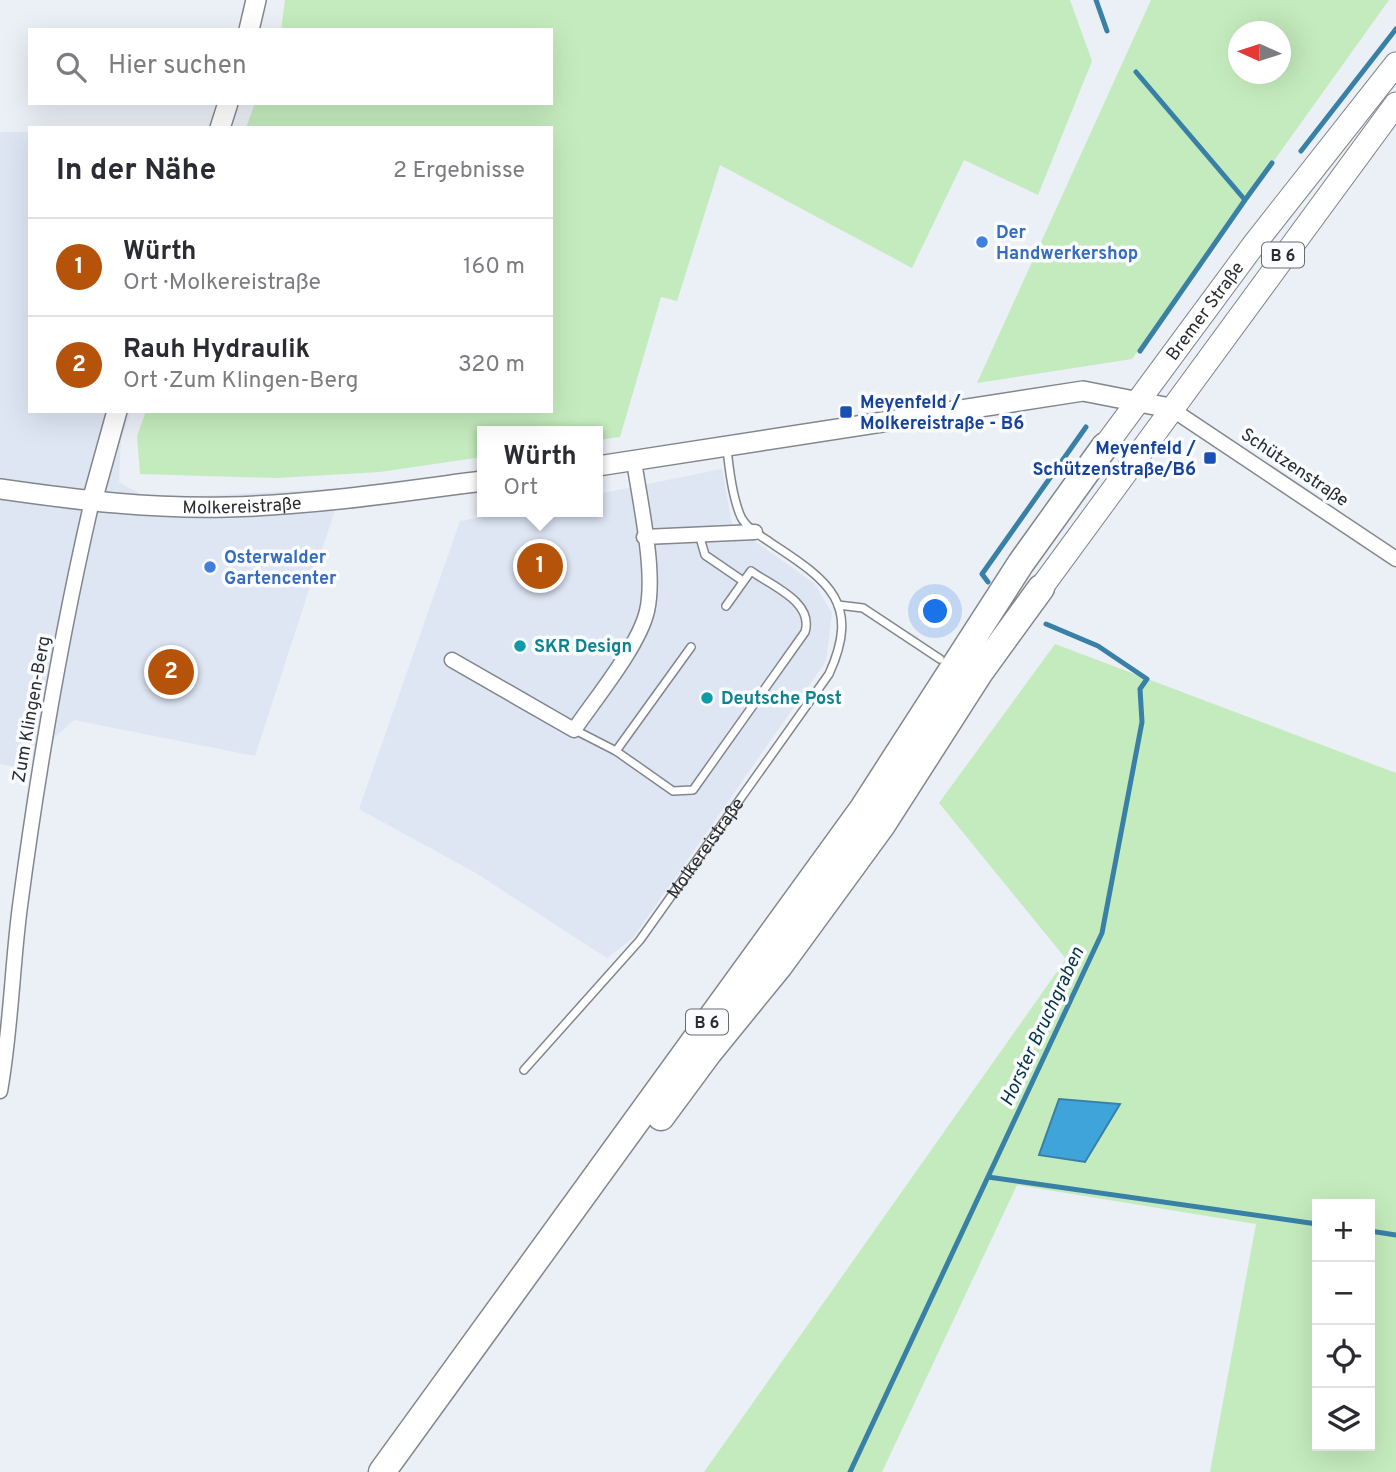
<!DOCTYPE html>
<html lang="de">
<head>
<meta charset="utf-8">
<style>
  :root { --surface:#fff; --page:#f7f7f7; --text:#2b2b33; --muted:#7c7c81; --line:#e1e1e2; --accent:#b45309 }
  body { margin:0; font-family:Overpass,sans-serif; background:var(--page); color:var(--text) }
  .controls { position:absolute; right:21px; bottom:21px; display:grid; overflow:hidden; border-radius:0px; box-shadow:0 7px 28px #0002 }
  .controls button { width:63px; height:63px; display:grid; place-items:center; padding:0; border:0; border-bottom:2px solid var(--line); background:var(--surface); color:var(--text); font:35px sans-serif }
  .compass { position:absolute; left:1228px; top:21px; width:63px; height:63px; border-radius:50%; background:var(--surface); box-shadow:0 7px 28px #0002; rotate:273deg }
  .you { position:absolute; left:936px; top:612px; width:24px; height:24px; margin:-18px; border:5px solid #fff; border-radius:50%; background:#1a73e8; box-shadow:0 0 0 10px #1a73e833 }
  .badge { display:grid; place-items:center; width:46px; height:46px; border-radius:50%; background:var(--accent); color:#fff; font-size:23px; font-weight:700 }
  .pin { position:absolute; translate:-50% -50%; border:4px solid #fff; box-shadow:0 2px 7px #0006 }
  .popup { position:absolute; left:477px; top:426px; width:126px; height:91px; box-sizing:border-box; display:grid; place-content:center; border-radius:0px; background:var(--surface); filter:drop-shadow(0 2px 5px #0005); font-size:23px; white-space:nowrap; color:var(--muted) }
  .popup b { font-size:26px; color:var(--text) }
  .popup::after { content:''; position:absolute; left:50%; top:100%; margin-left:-14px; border:14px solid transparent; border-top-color:var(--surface) }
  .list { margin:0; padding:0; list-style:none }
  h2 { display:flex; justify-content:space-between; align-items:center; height:91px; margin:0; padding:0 28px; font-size:30px }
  h2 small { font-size:23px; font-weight:400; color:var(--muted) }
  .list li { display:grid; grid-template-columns:46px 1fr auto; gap:21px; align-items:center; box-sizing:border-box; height:98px; padding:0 28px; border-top:2px solid var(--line) }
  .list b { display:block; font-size:26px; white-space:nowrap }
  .list p { margin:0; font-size:23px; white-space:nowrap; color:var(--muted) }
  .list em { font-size:23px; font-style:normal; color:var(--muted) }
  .icon { flex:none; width:38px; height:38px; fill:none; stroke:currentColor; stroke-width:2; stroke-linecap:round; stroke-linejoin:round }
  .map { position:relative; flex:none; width:1396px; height:1472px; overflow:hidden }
  .search { position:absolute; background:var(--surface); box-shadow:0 7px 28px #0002; left:28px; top:28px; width:525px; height:77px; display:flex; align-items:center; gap:18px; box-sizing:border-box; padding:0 24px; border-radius:0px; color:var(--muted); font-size:26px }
  .panel { position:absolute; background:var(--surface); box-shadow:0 7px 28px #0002; left:28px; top:126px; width:525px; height:287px; border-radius:0px }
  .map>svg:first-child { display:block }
  .built { fill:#dee6f4 }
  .green { fill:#c4ebbd; fill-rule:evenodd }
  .water { fill:#3fa4da; stroke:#3980a7; stroke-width:2 }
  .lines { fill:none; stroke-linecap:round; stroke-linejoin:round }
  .stream { stroke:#3980a7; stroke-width:5 }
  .lane-casing { stroke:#82868d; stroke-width:10 }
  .street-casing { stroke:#82868d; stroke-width:17 }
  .secondary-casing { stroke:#82868d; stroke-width:22 }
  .primary-casing { stroke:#82868d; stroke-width:25 }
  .highway-casing { stroke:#82868d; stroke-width:29 }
  .lane { stroke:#fff; stroke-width:7 }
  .street { stroke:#fff; stroke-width:14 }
  .secondary { stroke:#fff; stroke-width:19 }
  .primary { stroke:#fff; stroke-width:23 }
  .highway { stroke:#fff; stroke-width:26 }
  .shop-dot { fill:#3f7fe0; stroke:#fafcff; stroke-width:2.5 }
  .transit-dot { fill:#1a4fb4; stroke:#fafcff; stroke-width:2.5 }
  .culture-dot { fill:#0f9aa8; stroke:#fafcff; stroke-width:2.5 }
  .labels { text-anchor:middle; stroke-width:7; stroke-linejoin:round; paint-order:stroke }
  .shield { fill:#fafcff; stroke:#686a6d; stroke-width:2 }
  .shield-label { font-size:16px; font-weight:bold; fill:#2a2c2f }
  .shop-label { font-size:18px; font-weight:bold; fill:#366cbe; stroke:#fafcff; text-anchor:start }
  .street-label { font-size:18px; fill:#2a2c2f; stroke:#fafcff }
  .transit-label { font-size:18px; font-weight:bold; fill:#164399; stroke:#fafcff; text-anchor:start }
  .culture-label { font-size:18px; font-weight:bold; fill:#0d838f; stroke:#fafcff; text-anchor:start }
  .water-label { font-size:19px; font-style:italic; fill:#073349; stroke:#fafcff }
</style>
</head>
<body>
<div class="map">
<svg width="1396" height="1472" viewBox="0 0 1396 1472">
  <rect width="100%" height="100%" fill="#ebeff6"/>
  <!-- built -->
  <path class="built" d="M0 132H30V411H131L121 438 119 482 142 495 199 496 342 488 255 756 74 720 20 768 0 764Z
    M722 469 732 525 814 583 832 613 826 661 633 938 607 958 474 872 359 809 460 521 507 512H598V494Z"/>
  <!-- green -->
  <path class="green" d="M285 0H1070L1092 61 1038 195 964 160 912 268 720 165 677 301 661 297 620 437 598 440V431H482V457L380 472 276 478 140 474 137 436 146 411H551V128H246L255 103H551V30H281Z
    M1151 0H1389L1132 359 977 383ZM1238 32H1280V74H1238Z
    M1055 644 1396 773V1472H1210L1256 1224 1017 1185 882 1472H704L1066 959 939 803ZM1317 1204H1370V1446H1317Z"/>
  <!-- water -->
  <path class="water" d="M1059 1099 1120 1104 1085 1162 1039 1155Z"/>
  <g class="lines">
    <!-- stream -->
    <path class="stream" d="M1096 0 1107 31
      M1136 72 1245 200 1140 351
      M1301 151 1396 29
      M1245 200 1272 163
      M988 582 982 574 1086 427
      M988 1177 1317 1224
      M1370 1231 1396 1235
      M850 1472 1102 933 1142 722 1140 689 1147 679 1098 646 1046 624"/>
    <!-- lane casing -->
    <g class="lane-casing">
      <g id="lane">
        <path d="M699 534 705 555 743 581"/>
        <path d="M838 605 863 608 940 659"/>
        <path d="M575 730 616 751 673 791 693 790 805 632C814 602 772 586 751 571L726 606"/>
        <path d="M616 751 691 647"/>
        <path id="s1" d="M524 1070 640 940 829 674C861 604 829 581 774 545 763 537 747 529 741 517 732 497 729 469 727 448"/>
      </g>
    </g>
    <!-- street casing -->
    <g class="street-casing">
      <path id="street" d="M1170 408 1396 559
        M644 537 755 532
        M452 660 574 730C595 699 639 646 647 611 656 572 640 502 634 461
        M0 1091C11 1029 12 967 20 906 38 770 61 635 92 501"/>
    </g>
    <!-- secondary casing -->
    <g class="secondary-casing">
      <g id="secondary">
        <path d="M249 30 256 0"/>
        <path d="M220 128 228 103"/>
        <path d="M598 466 1083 391 1170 408"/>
        <path id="s2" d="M0 489C76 500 152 509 228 507 313 505 398 492 482 481"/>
        <path d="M92 501 117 411"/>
      </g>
    </g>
    <!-- primary casing -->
    <g class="primary-casing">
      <g id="primary">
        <path id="s3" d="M1105 446 1255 243 1396 64"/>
        <path d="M1041 588 1396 104"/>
      </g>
    </g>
    <!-- highway casing -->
    <g class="highway-casing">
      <path id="highway" d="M661 1117 709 1052 779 966 882 825 980 672 1041 588
        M382 1472 862 810 1021 563 1105 446"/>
    </g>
    <!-- lane -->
    <use href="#lane" class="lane"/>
    <!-- street -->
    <use href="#street" class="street"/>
    <!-- secondary -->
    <use href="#secondary" class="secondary"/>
    <!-- primary -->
    <use href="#primary" class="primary"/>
    <!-- highway -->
    <use href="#highway" class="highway"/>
  </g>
  <!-- markers -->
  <g class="shop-dot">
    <circle cx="982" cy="242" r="7"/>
    <circle cx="210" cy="567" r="7"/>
  </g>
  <g class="transit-dot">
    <rect x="839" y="405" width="14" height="14" rx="3.5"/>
    <rect x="1203" y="451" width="14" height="14" rx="3.5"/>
  </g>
  <g class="culture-dot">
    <circle cx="520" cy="646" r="7"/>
    <circle cx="707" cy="698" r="7"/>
  </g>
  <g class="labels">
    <!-- shield labels -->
    <g class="shield">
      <rect x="1262" y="242.5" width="42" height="25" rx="5"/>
      <rect x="686" y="1009.5" width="42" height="25" rx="5"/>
    </g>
    <g class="shield-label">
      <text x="1283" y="261">B 6</text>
      <text x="707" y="1028">B 6</text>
    </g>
    <!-- shop labels -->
    <g class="shop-label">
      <text x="996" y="238">Der<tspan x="996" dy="21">Handwerkershop</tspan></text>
      <text x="224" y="563">Osterwalder<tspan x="224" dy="21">Gartencenter</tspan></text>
    </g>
    <!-- street labels -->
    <g class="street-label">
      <text dy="6" stroke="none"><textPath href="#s3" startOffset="168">Bremer Straße</textPath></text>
      <text transform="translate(1295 467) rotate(34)" y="6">Schützenstraße</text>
      <text dy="6" stroke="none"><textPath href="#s2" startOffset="243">Molkereistraße</textPath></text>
      <text transform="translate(31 709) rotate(-80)" y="6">Zum Klingen-Berg</text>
      <text dy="6" stroke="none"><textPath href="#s1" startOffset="287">Molkereistraße</textPath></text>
    </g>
    <!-- transit labels -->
    <g class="transit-label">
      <text x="860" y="408">Meyenfeld /<tspan x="860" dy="21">Molkereistraße - B6</tspan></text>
      <text x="1196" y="454" text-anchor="end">Meyenfeld /<tspan x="1196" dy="21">Schützenstraße/B6</tspan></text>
    </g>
    <!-- culture labels -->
    <g class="culture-label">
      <text x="534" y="652">SKR Design</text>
      <text x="721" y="704">Deutsche Post</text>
    </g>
    <!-- water labels -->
    <g class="water-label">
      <text transform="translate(1041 1026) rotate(-65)" y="7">Horster Bruchgraben</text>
    </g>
  </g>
</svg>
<div class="controls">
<button>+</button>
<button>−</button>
<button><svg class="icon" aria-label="locate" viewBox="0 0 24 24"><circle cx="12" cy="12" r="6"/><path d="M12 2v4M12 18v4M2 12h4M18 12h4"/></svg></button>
<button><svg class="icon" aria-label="layers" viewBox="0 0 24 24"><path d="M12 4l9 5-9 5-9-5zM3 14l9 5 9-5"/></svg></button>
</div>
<svg class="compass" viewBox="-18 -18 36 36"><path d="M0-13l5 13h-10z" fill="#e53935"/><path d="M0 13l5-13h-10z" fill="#7c7c81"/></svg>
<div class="you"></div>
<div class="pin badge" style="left:540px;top:566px">1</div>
<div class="popup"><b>Würth</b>Ort</div>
<div class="pin badge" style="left:171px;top:672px">2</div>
<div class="search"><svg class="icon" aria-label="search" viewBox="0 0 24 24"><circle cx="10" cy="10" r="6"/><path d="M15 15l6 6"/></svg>Hier suchen</div>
<section class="panel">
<h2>In der Nähe<small>2 Ergebnisse</small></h2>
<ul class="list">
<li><span class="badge">1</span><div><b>Würth</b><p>Ort · Molkereistraße</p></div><em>160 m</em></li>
<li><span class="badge">2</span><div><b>Rauh Hydraulik</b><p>Ort · Zum Klingen-Berg</p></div><em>320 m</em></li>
</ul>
</section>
</div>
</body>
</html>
